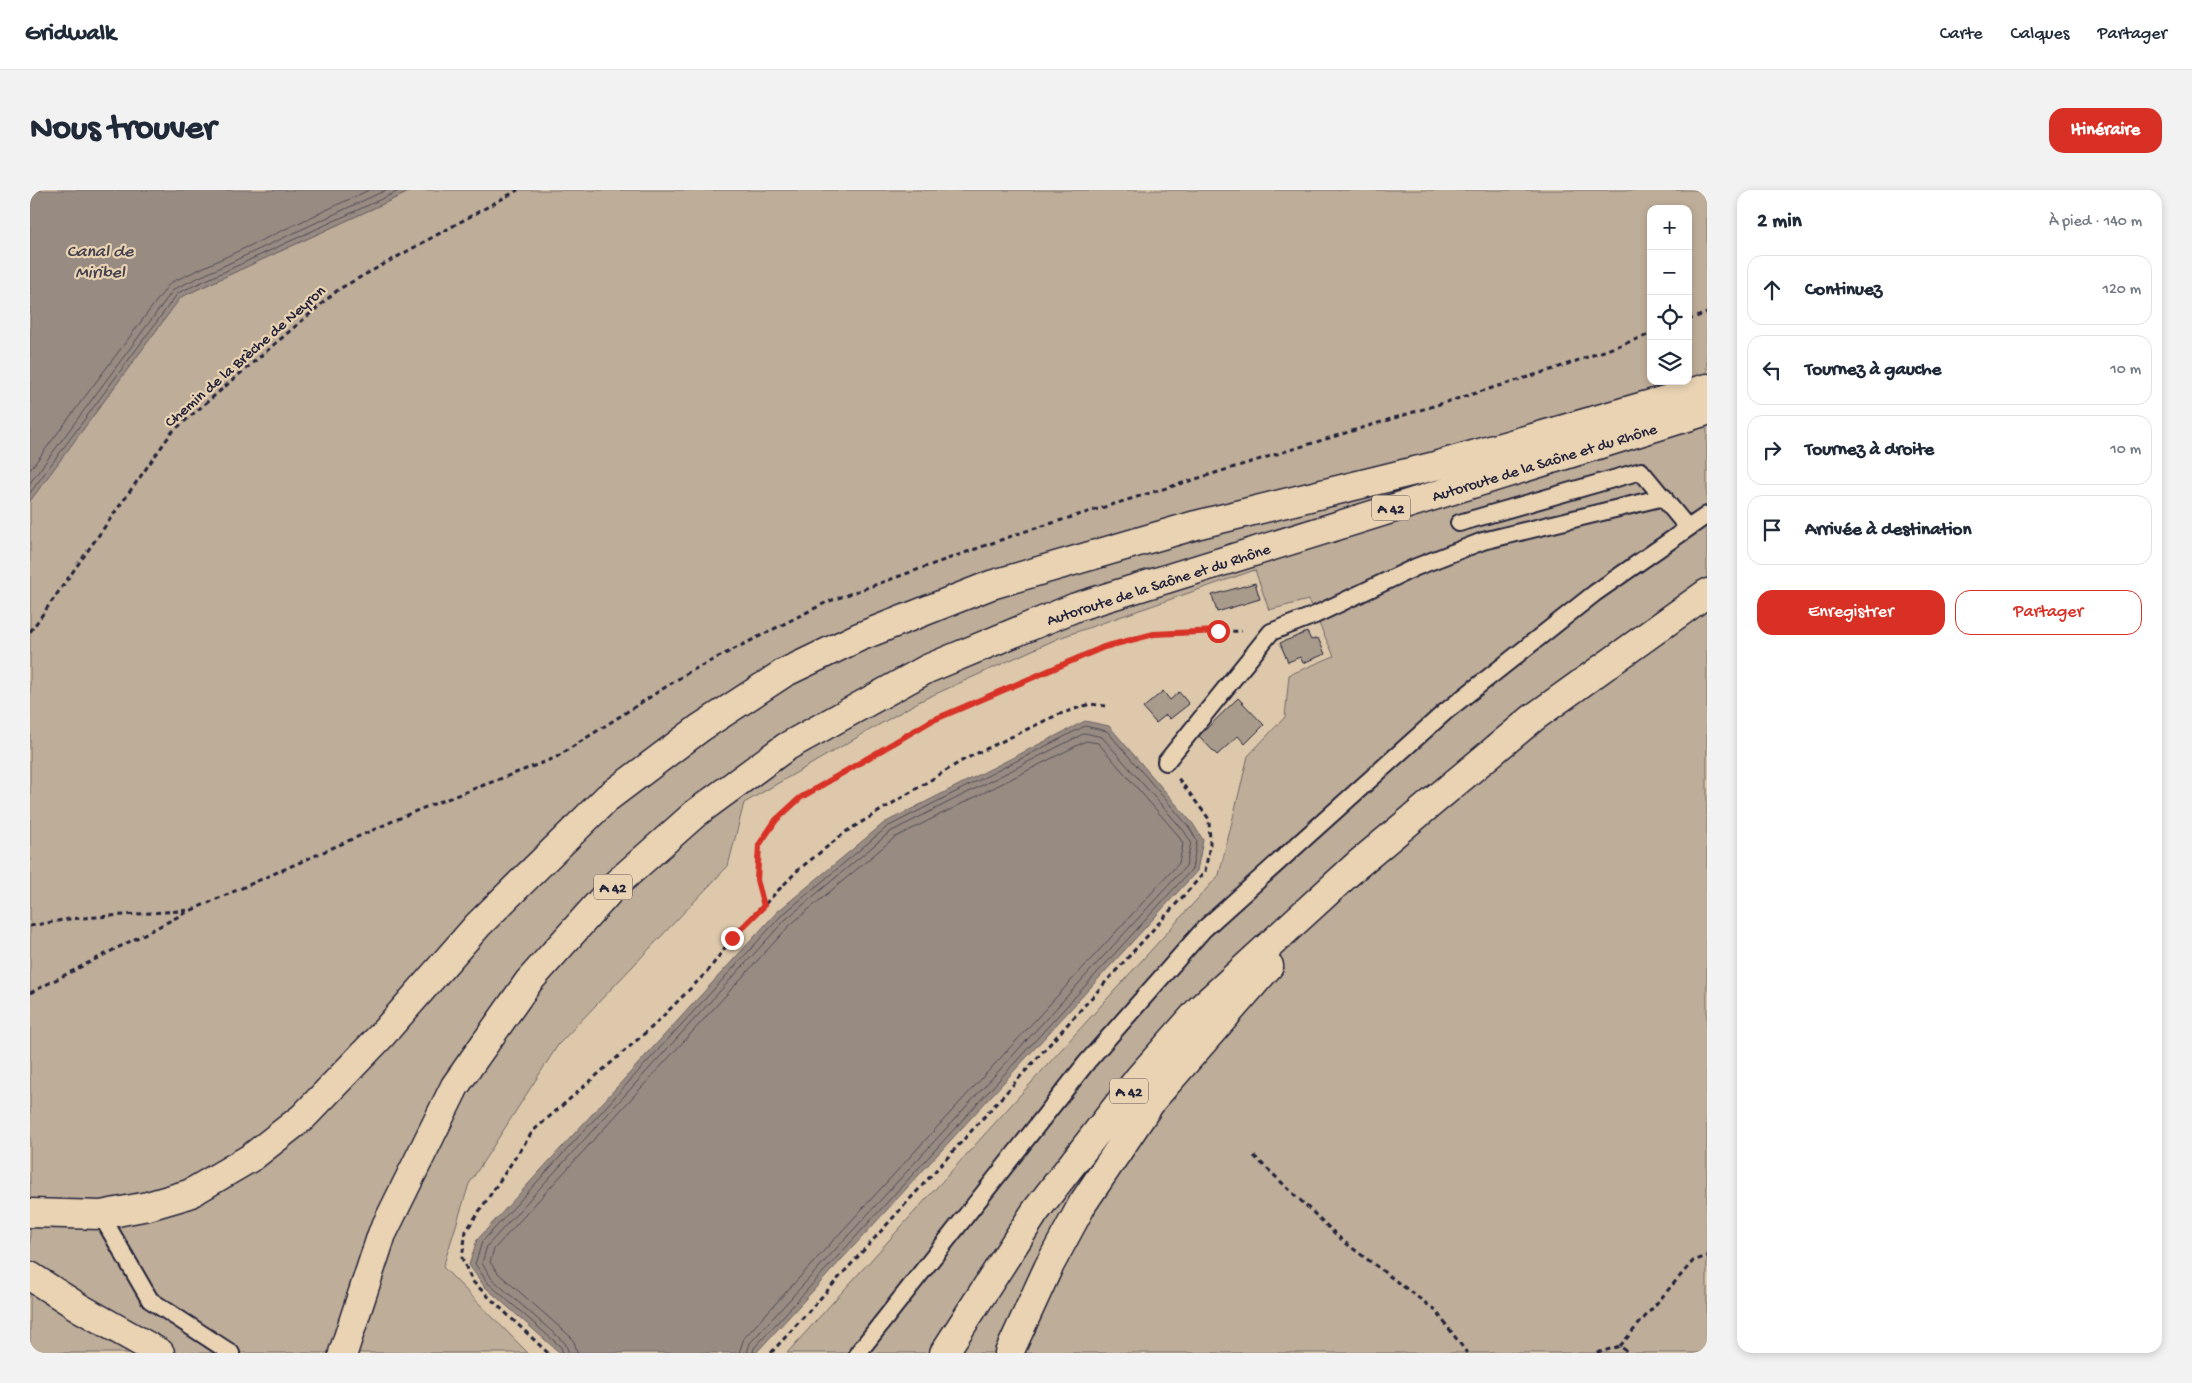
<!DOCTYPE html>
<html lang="fr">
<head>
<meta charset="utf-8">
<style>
  :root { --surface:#fff; --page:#f2f2f3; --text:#1f2937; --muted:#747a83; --line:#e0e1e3; --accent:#d93025 }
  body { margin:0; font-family:"Gochi Hand",sans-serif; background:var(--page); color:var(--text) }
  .controls { position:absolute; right:15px; top:15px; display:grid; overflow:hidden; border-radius:10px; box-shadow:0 2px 8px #0003 }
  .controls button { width:45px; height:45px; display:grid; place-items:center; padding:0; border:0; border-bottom:1px solid var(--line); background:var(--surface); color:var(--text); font:25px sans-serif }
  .stop { position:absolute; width:15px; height:15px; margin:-11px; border:4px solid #d93025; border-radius:50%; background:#fff }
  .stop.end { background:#d93025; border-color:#fff; box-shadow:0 1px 5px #0008 }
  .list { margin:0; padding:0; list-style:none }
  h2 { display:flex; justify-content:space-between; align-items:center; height:65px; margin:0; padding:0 20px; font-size:21px }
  h2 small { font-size:16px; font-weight:400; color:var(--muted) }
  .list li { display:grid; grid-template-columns:32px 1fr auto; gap:15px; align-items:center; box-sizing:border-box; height:70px; margin:0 10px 10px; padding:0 10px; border:1px solid var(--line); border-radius:15px }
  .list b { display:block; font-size:19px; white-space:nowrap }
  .list em { font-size:16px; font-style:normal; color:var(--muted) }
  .actions { display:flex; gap:10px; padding:15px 20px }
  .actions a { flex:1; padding:11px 0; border:1px solid var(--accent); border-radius:15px; text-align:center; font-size:18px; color:var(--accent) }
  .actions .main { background:var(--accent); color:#fff }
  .icon { flex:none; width:28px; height:28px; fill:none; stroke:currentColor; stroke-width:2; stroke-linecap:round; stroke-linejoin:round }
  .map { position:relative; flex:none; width:1677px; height:1163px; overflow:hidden; border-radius:15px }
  header { display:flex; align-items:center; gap:30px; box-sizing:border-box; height:70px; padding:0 25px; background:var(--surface); border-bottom:1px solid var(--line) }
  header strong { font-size:24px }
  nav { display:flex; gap:28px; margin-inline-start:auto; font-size:18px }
  .intro { display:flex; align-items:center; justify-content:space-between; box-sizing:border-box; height:120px; padding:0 30px }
  h1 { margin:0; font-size:35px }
  .button { padding:12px 22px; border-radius:15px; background:var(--accent); color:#fff; font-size:18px; font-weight:700 }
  main { display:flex; gap:30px; padding:0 30px }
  aside { flex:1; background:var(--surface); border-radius:15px; box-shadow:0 2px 8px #0003 }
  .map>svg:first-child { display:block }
  .green { fill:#bead98; stroke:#70686a; fill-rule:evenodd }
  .water { fill:#988b82; stroke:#696166 }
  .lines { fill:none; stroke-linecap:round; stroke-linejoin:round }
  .shore { stroke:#514c57; stroke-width:1 }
  .building { fill:#a89b8b; stroke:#22223b }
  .lane-casing { stroke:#22223b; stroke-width:20 }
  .highway-casing { stroke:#22223b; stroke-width:31 }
  .path { stroke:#22223b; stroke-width:3; stroke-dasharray:5 4; stroke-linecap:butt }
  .lane { stroke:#e9d3b2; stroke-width:16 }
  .highway { stroke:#e9d3b2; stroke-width:28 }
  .route { stroke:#d93025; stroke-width:6 }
  .labels { text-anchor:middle; stroke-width:4.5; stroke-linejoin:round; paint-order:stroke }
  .shield { fill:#e9d3b2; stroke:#5e575f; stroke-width:1 }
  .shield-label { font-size:15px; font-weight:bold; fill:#22223b }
  .street-label { font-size:16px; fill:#22223b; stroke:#e9d3b2 }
  .water-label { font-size:18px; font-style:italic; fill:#454250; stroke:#e9d3b2 }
</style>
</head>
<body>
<header>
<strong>Gridwalk</strong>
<nav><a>Carte</a><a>Calques</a><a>Partager</a></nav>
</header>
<div class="intro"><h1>Nous trouver</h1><a class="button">Itinéraire</a></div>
<main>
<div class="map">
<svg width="1677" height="1163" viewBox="0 0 1677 1163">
  <rect width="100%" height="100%" fill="#ddc8ab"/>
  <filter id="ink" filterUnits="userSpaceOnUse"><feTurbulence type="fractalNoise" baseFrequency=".02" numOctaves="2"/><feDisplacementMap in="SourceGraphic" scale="10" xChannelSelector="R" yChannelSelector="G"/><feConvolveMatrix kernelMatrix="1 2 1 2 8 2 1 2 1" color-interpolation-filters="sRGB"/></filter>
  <g filter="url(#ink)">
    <!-- green -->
    <path class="green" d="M383 0H1677V1163H757L1189 685 1218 566 1255 527 1259 485 1304 466 1278 410 1239 420 1225 380 1029 448 890 511 714 613 698 676 528 855 439 994 413 1077 498 1163H0V311L151 107ZM1621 19H1658V191H1621Z"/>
    <!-- water -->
    <path class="water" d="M0 0H383L151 107 0 311Z
      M1055 531 1079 536 1163 634 1173 650 1167 681 726 1163H530L454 1096 439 1075 447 1050 747 722 854 633Z"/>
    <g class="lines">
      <!-- shore -->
      <path class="shore" d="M0 280 140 93 339 0
        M0 293 144 99 356 0
        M0 303 148 103 371 0
        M533 1163 531 1157 458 1093 445 1074 452 1052 751 726 857 637 1055 536 1077 541 1159 637 1167 651 1162 679 724 1158 723 1163
        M539 1163 535 1153 462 1089 452 1073 457 1056 755 730 860 642 1055 543 1072 547 1154 641 1161 652 1156 676 720 1153 717 1163
        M547 1163 545 1154 541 1147 468 1083 460 1072 464 1059 760 735 864 648 1056 551 1068 553 1148 645 1153 654 1149 673 714 1148 709 1163"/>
    </g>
    <!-- building -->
    <path class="building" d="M1225 393 1230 409 1187 422 1182 405Z
      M1277 442 1281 450 1288 448 1295 464 1273 473 1270 467 1258 472 1250 453Z
      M1133 501 1140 510 1149 502 1159 514 1140 529 1136 525 1126 533 1113 518Z
      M1208 508 1234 535 1215 554 1208 546 1187 565 1169 546Z"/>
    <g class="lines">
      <!-- lane casing -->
      <g class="lane-casing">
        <path id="lane" d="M1429 333 1611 281 1658 338
          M1136 572 1241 442 1285 425 1386 377 1453 351 1634 307
          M71 1025 120 1110 201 1163
          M828 1163 1057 872 1174 739 1415 522 1565 403 1677 325"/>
      </g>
      <!-- highway casing -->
      <g class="highway-casing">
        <path id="highway" d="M0 1023 71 1025 118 1016 159 1004 222 967 273 927 350 847 448 735 577 608 670 538 754 483 829 447 961 395 1166 335 1405 276 1677 198
          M0 1086 50 1118 130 1163
          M313 1163 352 1044 425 896 499 791 585 695 666 623 756 557 897 479 1046 417 1677 221
          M914 1163 1005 1022 1109 888 1171 818 1327 675 1503 528 1677 403
          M979 1163 1018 1078 1053 1013 1123 909 1239 776"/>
      </g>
      <!-- path -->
      <path class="path" d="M1658 130 1677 123
        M0 442 142 242 309 99 488 0
        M734 715 727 690 729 655 746 630 770 608 901 531 1073 457 1124 444 1212 441
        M0 736 39 729 162 720 388 620 525 568 659 482 797 412 993 342 1524 179 1621 144
        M0 803 159 721
        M1224 966 1313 1051 1406 1121 1437 1163
        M1590 1156 1663 1071 1677 1066
        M518 1163 442 1091 432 1068 436 1041 503 941 622 837 678 781 702 748 768 680 817 641 935 569 1027 525 1060 514 1076 516
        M741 1163 1175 682 1180 654 1179 629 1148 588
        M1567 1163 1590 1156 1599 1163"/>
      <!-- lane -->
      <use href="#lane" class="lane"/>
      <!-- highway -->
      <use href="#highway" class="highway"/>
    </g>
  </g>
  <g class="lines" filter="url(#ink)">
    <!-- route -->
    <path class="route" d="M702 748 734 716 727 690 729 655 746 630 770 608 901 531 1074 457 1124 444 1188 441"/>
  </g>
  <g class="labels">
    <!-- shield labels -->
    <g class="shield">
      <rect x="1342" y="305.5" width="38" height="25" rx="4"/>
      <rect x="564" y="684.5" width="38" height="25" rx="4"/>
      <rect x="1080" y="888.5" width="38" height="25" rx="4"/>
    </g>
    <g class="shield-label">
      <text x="1361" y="323">A 42</text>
      <text x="583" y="702">A 42</text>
      <text x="1099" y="906">A 42</text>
    </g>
    <!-- street labels -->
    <g class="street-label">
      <text transform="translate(214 165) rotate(-41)" y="6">Chemin de la Brèche de Neyron</text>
      <text transform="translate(1514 271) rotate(-17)" y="6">Autoroute de la Saône et du Rhône</text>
      <text transform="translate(1128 393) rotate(-18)" y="6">Autoroute de la Saône et du Rhône</text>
    </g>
    <!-- water labels -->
    <g class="water-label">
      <text x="70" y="66">Canal de<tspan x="70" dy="21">Miribel</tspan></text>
    </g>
  </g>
</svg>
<div class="controls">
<button>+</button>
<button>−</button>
<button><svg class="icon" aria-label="locate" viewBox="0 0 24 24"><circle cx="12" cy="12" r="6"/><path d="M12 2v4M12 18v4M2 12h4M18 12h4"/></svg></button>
<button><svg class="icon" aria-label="layers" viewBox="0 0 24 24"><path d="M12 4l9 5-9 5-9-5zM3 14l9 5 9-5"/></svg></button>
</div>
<div class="stop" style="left:1188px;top:441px"></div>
<div class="stop end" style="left:702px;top:748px"></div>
</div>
<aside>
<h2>2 min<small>À pied · 140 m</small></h2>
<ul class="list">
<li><svg class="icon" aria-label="ahead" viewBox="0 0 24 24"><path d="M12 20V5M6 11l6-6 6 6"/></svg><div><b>Continuez</b></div><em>120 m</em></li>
<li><svg class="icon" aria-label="left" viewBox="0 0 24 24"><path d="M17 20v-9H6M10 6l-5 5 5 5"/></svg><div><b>Tournez à gauche</b></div><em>10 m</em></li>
<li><svg class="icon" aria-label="right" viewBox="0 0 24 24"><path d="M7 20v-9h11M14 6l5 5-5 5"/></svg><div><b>Tournez à droite</b></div><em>10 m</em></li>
<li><svg class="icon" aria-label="arrive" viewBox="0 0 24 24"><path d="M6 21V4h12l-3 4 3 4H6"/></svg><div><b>Arrivée à destination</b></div></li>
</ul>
<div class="actions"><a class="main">Enregistrer</a><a>Partager</a></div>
</aside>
</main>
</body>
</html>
